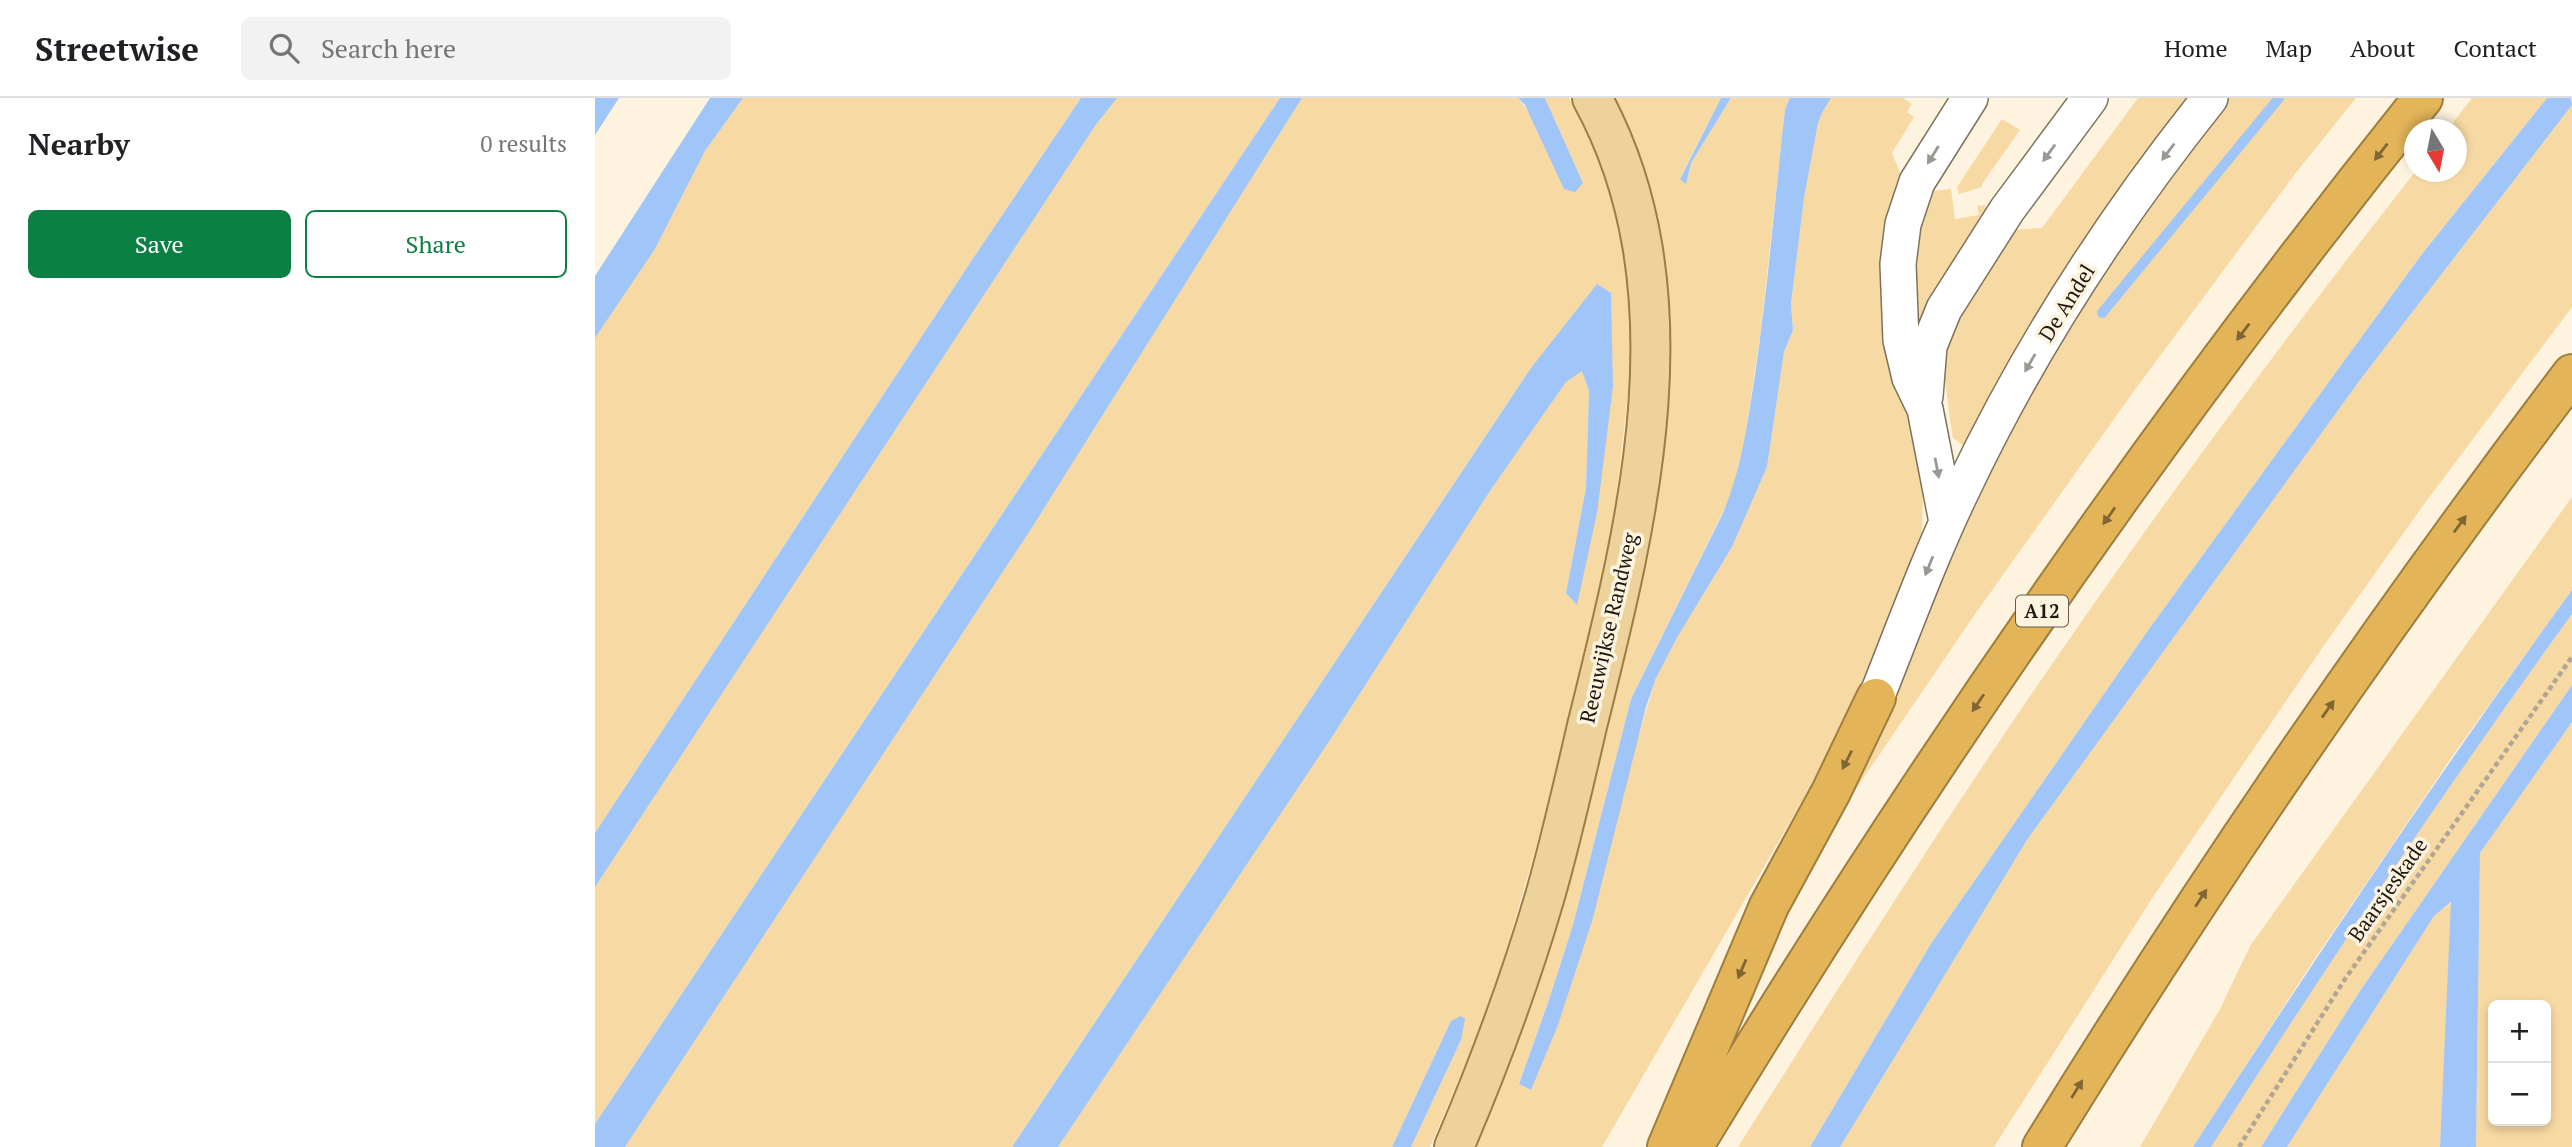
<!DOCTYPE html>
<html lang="en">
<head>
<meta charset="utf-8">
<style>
  :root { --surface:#fff; --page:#f2f2f2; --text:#202124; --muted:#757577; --line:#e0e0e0; --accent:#0b8043 }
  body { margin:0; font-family:"PT Serif",serif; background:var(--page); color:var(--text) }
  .controls { position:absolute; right:21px; bottom:21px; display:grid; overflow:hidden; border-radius:10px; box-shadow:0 4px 10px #0003 }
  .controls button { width:63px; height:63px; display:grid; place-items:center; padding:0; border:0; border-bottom:2px solid var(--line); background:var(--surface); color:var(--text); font:35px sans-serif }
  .compass { position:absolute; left:1809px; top:21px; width:63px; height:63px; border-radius:50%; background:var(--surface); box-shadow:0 4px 10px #0003; rotate:170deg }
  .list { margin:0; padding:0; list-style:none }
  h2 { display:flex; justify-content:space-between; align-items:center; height:91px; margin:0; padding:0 28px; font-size:30px }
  h2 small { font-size:23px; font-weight:400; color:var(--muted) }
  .actions { display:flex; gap:14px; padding:21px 28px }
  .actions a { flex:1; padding:16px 0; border:2px solid var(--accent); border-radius:10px; text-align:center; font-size:24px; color:var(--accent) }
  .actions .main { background:var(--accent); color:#fff }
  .icon { flex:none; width:38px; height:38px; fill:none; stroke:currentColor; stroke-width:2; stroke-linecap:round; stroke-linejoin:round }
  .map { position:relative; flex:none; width:1977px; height:1049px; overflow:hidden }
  header { display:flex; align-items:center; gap:42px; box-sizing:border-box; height:98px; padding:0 35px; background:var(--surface); border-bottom:2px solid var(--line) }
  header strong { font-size:33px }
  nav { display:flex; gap:38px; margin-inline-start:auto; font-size:24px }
  .search { width:490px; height:63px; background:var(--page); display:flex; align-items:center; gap:18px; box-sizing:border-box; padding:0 24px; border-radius:10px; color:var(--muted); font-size:26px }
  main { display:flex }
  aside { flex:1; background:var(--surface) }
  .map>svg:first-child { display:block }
  .green { fill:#f7d9a4; fill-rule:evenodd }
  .water { fill:#a0c5f9 }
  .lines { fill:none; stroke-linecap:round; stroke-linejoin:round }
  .stream { stroke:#a0c5f9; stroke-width:10 }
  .minor-casing { stroke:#7e725c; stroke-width:38 }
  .major-casing { stroke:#9e7e3f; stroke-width:42 }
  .highway-casing { stroke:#9e7e3f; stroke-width:42 }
  .path { stroke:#afa696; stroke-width:4.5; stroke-dasharray:5 3.5; stroke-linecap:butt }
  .minor { stroke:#fff; stroke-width:35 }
  .major { stroke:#eed29b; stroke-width:38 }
  .highway { stroke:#e3b458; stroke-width:38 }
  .oneway { fill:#9a9893 }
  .oneway2 { fill:#806634 }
  .labels { text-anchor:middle; stroke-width:7; stroke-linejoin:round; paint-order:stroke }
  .shield { fill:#fef3df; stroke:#615a4e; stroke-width:2 }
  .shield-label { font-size:19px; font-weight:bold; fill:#1e1910 }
  .street-label { font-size:21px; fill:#1e1910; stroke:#fef3df }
</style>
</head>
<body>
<header>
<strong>Streetwise</strong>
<div class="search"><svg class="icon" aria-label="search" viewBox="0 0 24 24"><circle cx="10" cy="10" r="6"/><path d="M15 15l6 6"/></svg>Search here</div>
<nav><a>Home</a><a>Map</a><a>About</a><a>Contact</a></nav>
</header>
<main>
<aside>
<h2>Nearby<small>0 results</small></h2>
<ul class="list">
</ul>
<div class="actions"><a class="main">Save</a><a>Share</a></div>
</aside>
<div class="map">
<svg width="1977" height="1049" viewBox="0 0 1977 1049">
  <rect width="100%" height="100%" fill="#fef3df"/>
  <!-- green -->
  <path class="green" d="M148 0H486L377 162 0 735V240L60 151 110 53Z
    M522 0H685L0 1026V789L500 28Z
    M707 0H923L988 85 950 0H974L1007 67 1029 149 1038 251 1015 454 966 662 896 905 835 1049H816L866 942 856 923 797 1049H463L737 639 895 393 971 284 987 272 994 293 991 390 971 495 982 506 1016 195 936 270 417 1049H30L438 428Z
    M1018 0H1126L1085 80 1091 85 1096 65 1136 0H1195L1190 11 1166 232 1147 360 1140 389 1036 601 978 827 954 902 924 985 936 992 1061 580 1083 538 1137 449 1172 369 1189 254 1198 232 1196 206 1209 100 1223 25 1227 15 1236 0H1308L1317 6 1312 14 1319 19 1297 55 1306 77C1285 118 1285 187 1287 231H1294L1328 396 1327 436 1322 459 1237 651 1007 1049H877L963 816 1037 530 1059 420 1071 312 1074 225 1064 129 1044 59Z
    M1543 0H1599L1369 348 1358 340 1356 329 1348 266V243L1414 132 1447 130Z
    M1629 0H1761L1700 76 1539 293 1378 519 1244 716 1358 443 1485 201Z
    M1877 0H1952L1827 156 1554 531 1337 844 1215 1049H1143C1247 884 1351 719 1462 559 1576 393 1696 232 1820 74H1862V32L1853 31Z
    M1977 7V209L1827 409 1725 553 1558 799 1399 1049H1245L1432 742 1765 282Z
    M1407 21 1425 32 1387 86V89L1364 96 1362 89Z
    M1356 91 1360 121 1384 117 1382 108 1390 107 1392 118 1323 239C1321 189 1318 140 1337 93Z
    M1977 399V492L1863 650 1713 871 1598 1049H1545L1625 911 1655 848Z
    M1977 516V587L1765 893 1666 1049H1616C1731 867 1851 690 1977 516Z
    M1977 624V1049H1881L1885 755ZM1898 907H1951V1023H1898Z
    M1857 804 1845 1049H1692L1839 818Z"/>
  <!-- water -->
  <path class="water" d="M0 0H24L0 37Z
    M115 0H148L110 53 60 151 0 240V178Z
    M486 0H522L500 28 0 789V735L377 162Z
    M685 0H707L438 428 30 1049H0V1026Z
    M923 0H950L988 85 980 94 969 91 930 7Z
    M1126 0H1136L1096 65 1091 86 1085 81Z
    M1195 0H1236L1227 15 1223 25 1209 100 1196 206 1198 232 1189 254 1172 369 1137 449 1083 538 1061 580 1051 609 998 820 963 927 936 992 924 986 954 902 978 827 1036 601 1127 417C1147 372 1152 326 1160 277 1173 189 1180 100 1190 11Z
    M1952 0H1976L1977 7 1765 282 1432 742 1245 1049H1215L1337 844 1554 531 1827 156Z
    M1002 186 1016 195 1018 289 1002 415 982 507 971 495 991 390 994 293 987 273 971 284 895 393 737 639 463 1049H417L936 270Z
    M1977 492V516C1851 690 1731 868 1616 1049H1598C1720 860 1845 674 1977 492Z
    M1977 587V624L1885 755 1881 1049H1845L1856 804 1839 818 1692 1049H1666L1765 893Z
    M866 918 870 921 866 942 816 1049H797L856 923Z"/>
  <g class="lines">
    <!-- stream -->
    <path class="stream" d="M1507 215 1684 0"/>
    <!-- minor casing -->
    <g class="minor-casing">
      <path id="minor" d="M1330 298 1334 248 1349 211 1412 112 1495 0
        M1352 424 1330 311 1315 280 1306 242 1303 166 1308 126 1322 84 1375 0
        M1281 600C1309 530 1335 458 1368 390 1434 251 1519 120 1615 0"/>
    </g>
    <!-- major casing -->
    <g class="major-casing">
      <path id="major" d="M859 1049C894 967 925 884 950 798 966 742 979 685 992 628 1042 427 1103 194 997 0"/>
    </g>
    <!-- highway casing -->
    <g class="highway-casing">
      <path id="highway" d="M1072 1049 1174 808 1236 694 1281 600
        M1098 1049C1318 685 1562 331 1828 0
        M1447 1049C1611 783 1788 525 1977 276"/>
    </g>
    <!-- path -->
    <path class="path" d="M1644 1049 1750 881 1977 559"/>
    <!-- minor -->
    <use href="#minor" class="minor"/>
    <!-- major -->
    <use href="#major" class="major"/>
    <!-- highway -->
    <use href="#highway" class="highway"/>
  </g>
  <!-- one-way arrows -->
  <defs><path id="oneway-solid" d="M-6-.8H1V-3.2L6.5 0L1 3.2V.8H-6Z" transform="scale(1.75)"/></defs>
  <g class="oneway">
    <use href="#oneway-solid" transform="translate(1573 54) rotate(127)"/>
    <use href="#oneway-solid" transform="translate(1454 55) rotate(126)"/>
    <use href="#oneway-solid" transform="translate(1338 57) rotate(122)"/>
    <use href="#oneway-solid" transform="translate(1435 265) rotate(120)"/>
    <use href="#oneway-solid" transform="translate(1342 370) rotate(79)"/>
    <use href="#oneway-solid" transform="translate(1334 468) rotate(112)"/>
  </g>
  <g class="oneway2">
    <use href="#oneway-solid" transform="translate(1786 54) rotate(128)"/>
    <use href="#oneway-solid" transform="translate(1648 234) rotate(127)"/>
    <use href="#oneway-solid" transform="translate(1514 418) rotate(125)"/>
    <use href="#oneway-solid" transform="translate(1865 426) rotate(-54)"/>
    <use href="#oneway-solid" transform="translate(1383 605) rotate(124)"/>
    <use href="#oneway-solid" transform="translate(1733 611) rotate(-55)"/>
    <use href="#oneway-solid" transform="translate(1252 662) rotate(117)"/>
    <use href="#oneway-solid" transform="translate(1606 800) rotate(-57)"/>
    <use href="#oneway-solid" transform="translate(1147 871) rotate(113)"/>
    <use href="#oneway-solid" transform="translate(1482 991) rotate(-58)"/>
  </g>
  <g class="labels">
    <!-- shield labels -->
    <rect class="shield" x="1421" y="497.5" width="52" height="31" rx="5"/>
    <g class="shield-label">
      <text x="1447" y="520">A12</text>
    </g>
    <!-- street labels -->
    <g class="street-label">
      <text transform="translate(1472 205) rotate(-58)" y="7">De Andel</text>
      <text transform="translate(1014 530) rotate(-77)" y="7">Reeuwijkse Randweg</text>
      <text transform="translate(1793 792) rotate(-55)" y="7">Baarsjeskade</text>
    </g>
  </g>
</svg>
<div class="controls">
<button>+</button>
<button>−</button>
</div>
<svg class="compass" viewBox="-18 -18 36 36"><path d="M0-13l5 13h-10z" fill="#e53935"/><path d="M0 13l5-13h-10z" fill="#757577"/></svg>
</div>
</main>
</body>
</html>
